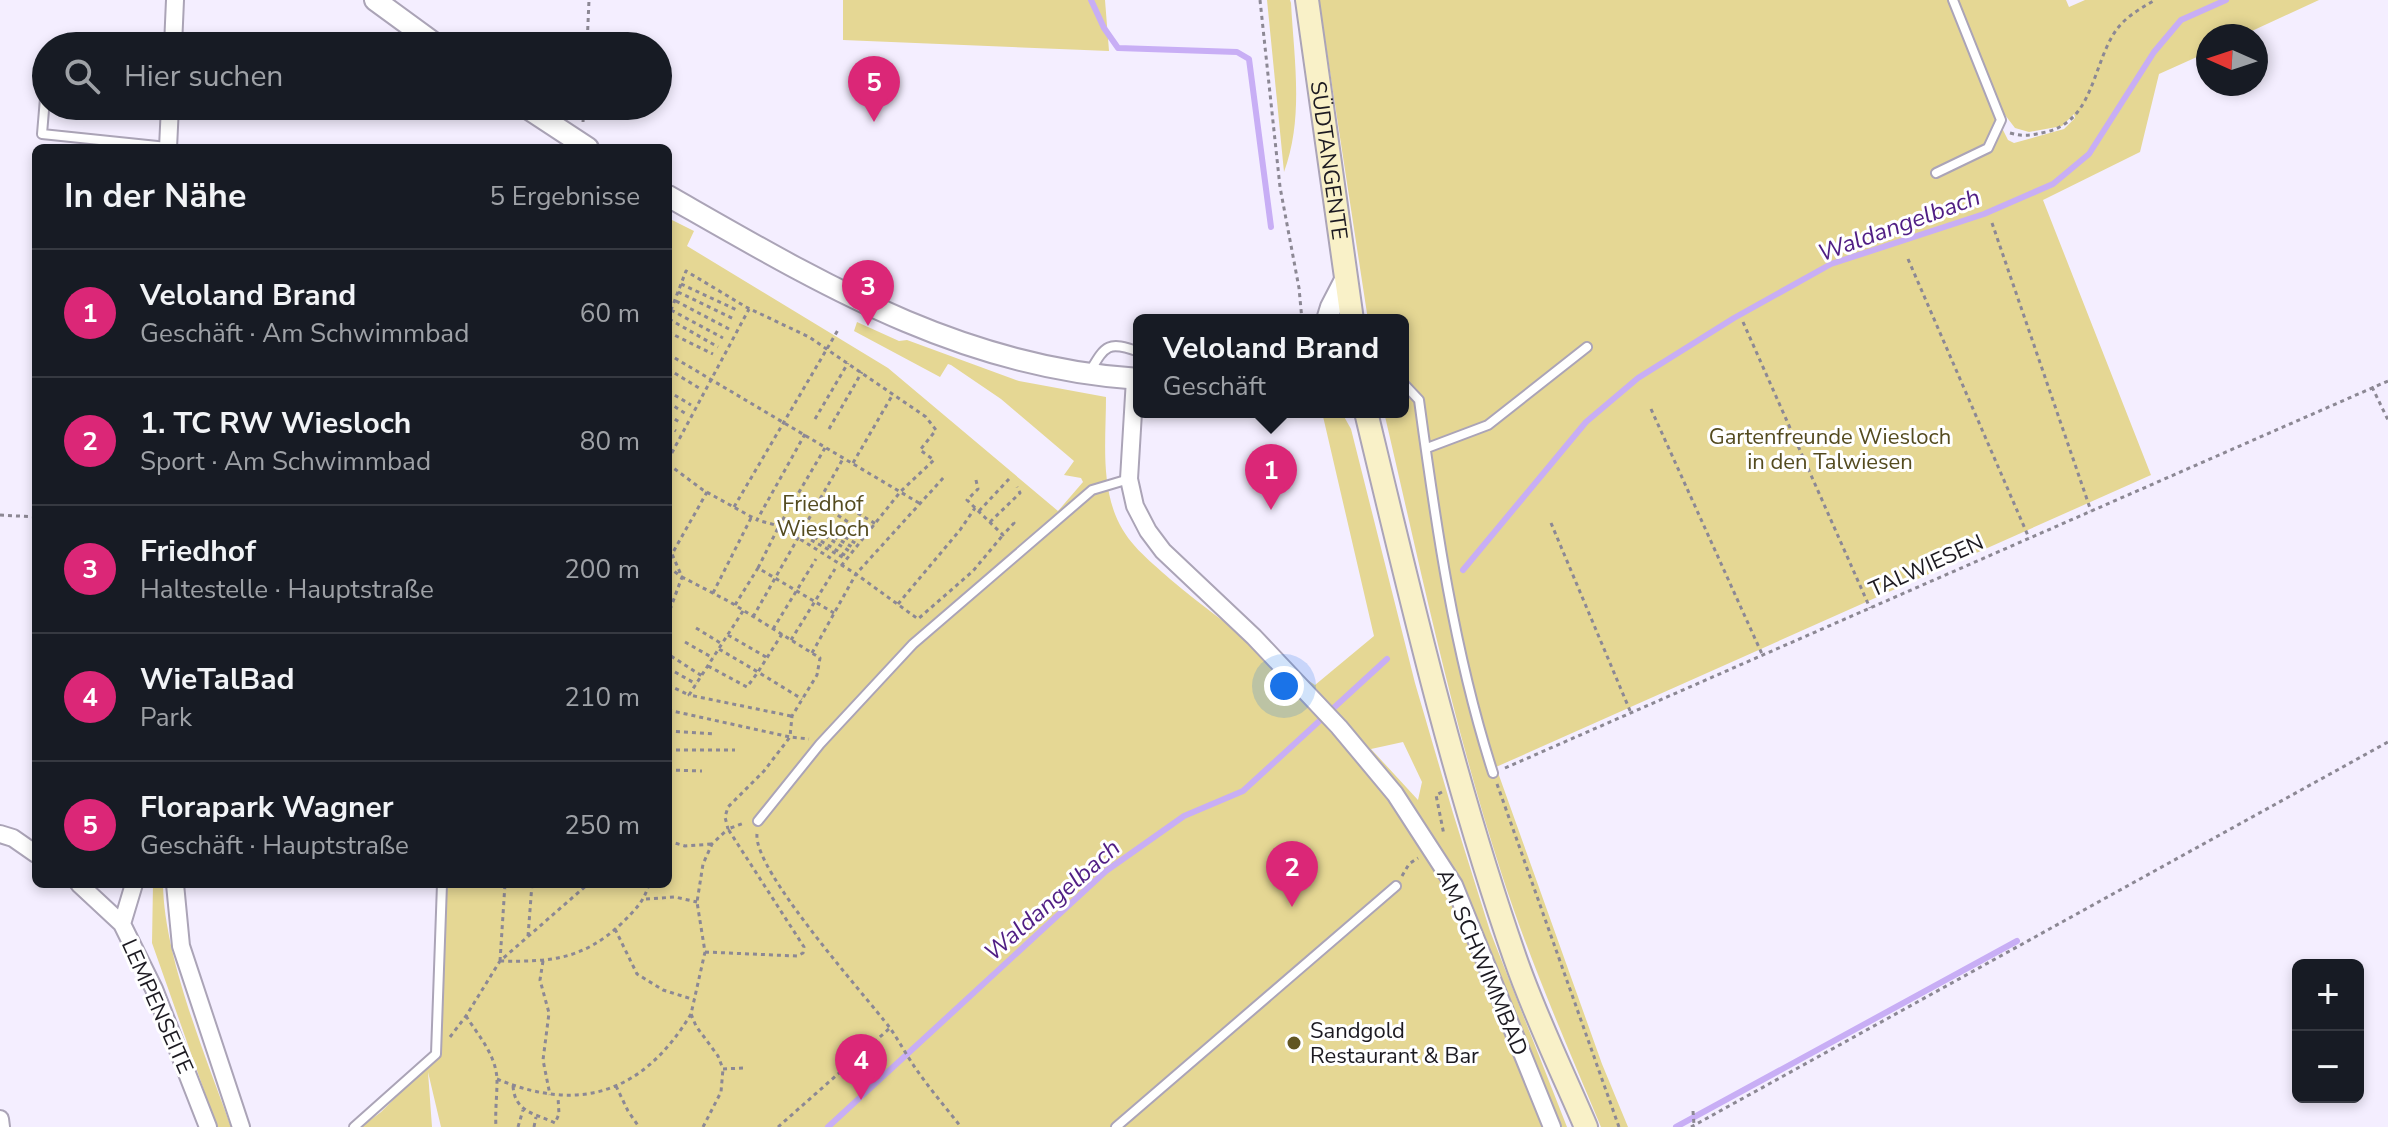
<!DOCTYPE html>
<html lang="de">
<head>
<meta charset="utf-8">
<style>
  :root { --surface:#171b24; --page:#20242c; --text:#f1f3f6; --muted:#9ea1a6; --line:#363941; --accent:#db2777 }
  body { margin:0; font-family:"Nunito Sans",sans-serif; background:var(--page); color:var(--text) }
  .controls { position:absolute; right:24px; bottom:24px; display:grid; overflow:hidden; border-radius:12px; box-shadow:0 4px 12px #0003 }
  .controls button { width:72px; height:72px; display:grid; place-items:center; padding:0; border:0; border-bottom:2px solid var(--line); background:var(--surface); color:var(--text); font:40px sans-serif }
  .compass { position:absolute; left:2196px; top:24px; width:72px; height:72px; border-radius:50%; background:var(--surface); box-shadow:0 4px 12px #0003; rotate:273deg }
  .you { position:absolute; left:1284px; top:686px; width:28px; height:28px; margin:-20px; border:6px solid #fff; border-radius:50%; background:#1a73e8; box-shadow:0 0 0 12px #1a73e833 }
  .badge { display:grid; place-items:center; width:52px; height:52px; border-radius:50%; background:var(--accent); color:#fff; font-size:26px; font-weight:700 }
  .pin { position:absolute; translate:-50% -66px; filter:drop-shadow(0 2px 4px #0008) }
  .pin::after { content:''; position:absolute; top:42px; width:28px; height:24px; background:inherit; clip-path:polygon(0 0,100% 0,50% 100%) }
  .popup { position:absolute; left:1133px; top:314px; width:276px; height:104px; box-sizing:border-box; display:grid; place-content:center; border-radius:12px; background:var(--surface); filter:drop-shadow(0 2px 6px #0005); font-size:26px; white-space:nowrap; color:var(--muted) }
  .popup b { font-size:30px; color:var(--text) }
  .popup::after { content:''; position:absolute; left:50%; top:100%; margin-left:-16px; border:16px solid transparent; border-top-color:var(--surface) }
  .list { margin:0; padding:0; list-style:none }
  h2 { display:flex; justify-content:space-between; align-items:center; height:104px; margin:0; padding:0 32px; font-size:34px }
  h2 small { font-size:26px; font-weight:400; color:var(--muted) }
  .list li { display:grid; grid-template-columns:52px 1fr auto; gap:24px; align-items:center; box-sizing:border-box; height:128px; padding:0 32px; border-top:2px solid var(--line) }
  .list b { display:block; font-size:30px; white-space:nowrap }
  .list p { margin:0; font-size:26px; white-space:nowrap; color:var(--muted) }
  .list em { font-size:26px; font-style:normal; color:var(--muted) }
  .icon { flex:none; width:44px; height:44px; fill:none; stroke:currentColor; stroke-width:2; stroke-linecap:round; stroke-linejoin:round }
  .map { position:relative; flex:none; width:2388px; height:1127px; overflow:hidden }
  .search { position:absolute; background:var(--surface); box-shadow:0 4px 12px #0003; left:32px; top:32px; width:640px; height:88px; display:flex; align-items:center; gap:20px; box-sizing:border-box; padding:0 28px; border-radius:44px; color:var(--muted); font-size:30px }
  .panel { position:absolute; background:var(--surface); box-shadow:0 4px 12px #0003; left:32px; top:144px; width:640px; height:744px; border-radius:12px }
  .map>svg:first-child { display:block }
  .green { fill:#e5d794; fill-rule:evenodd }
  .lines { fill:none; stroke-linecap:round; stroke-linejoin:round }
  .stream { stroke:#c8aef5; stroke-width:6 }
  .service-casing { stroke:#aba4b7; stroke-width:12 }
  .minor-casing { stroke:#aba4b7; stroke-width:20 }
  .tertiary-casing { stroke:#aba4b7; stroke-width:24 }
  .secondary-casing { stroke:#aba4b7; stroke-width:26 }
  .path { stroke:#8c8894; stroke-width:3; stroke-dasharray:4 4; stroke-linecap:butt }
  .service { stroke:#fff; stroke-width:8 }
  .minor { stroke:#fff; stroke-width:16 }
  .tertiary { stroke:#fff; stroke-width:20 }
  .secondary { stroke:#f9f1c8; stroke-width:22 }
  .poi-dot { fill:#615623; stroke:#fff; stroke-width:3 }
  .labels { text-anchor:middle; stroke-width:6; stroke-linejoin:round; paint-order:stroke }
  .street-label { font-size:22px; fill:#1c1a21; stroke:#fff }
  .park-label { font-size:22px; fill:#544b1f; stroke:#fff }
  .poi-label { font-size:22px; fill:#1c1a21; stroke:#fff; text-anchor:start }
  .water-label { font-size:24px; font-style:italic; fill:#501e84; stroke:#fff }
</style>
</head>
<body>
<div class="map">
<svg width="2388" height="1127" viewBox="0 0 2388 1127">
  <rect width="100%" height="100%" fill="#f4eeff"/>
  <!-- green -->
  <path class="green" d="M843 0H1105L1109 51 843 40Z
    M1267 0H1290L1291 3C1294 59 1304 118 1284 172Z
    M1319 0H1950L1987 98 2008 140 2014 143 2064 129 2075 118 2074 114 2062 126 2029 132 2015 128 2002 111 1958 0H2066L2069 7 2085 0H2319L2241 36H2208V52L2159 74 2140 152 2043 200 2151 475 1496 767 1602 1064 1628 1127H1601C1566 1043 1529 959 1501 872 1452 721 1420 566 1384 412H1403V320H1368Z
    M668 218 694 231 687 246 888 368 1058 511 1083 482 1081 478 1064 475 1074 461 1001 399 951 365 948 364 940 377 854 331 857 322 899 341 907 340 1019 381 1106 397C1106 436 1101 477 1115 514 1126 543 1148 559 1170 579 1216 618 1265 651 1315 685L1374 636 1322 412 1342 413 1351 429 1415 683 1453 813 1490 931 1567 1127H441L428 1072 432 1127H361L381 1112 438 1055 447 884H668ZM1403 742 1422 782 1418 800 1371 749Z
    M153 884H163C164 957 206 1057 231 1127H217L152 943Z"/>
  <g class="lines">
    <!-- stream -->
    <path class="stream" d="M1091 0 1104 28 1118 48 1237 52 1249 59 1271 227
      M1463 570 1586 422 1638 378 1734 318 1831 264 1984 214 2053 184 2089 154 2154 52 2181 20 2226 0
      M828 1127 1106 871 1184 816 1243 791 1387 659
      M1676 1127 2017 941"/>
    <!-- service casing -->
    <g class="service-casing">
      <path id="service" d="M46 86 42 134 167 147
        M1936 173 1988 148 2001 120 1953 0
        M877 307 879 275
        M1089 373C1105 346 1107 340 1139 352
        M1403 383 1419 400C1436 526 1454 652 1493 773
        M1427 448 1488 425 1587 347
        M758 821 820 744 913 644 1092 490 1129 479
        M354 1127 436 1054 442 884
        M1116 1127 1396 886"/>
    </g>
    <!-- minor casing -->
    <g class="minor-casing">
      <path id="minor" d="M173 46 175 0
        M168 148 170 106
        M1135 379 1129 479 1135 506 1148 531 1163 551 1254 637 1339 727 1395 794 1454 885 1552 1127
        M0 834 13 838 36 854
        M79 884 122 924
        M134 884 122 924 154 989 208 1127
        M175 884 181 946 241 1127
        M0 1119 1 1127"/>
    </g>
    <!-- tertiary casing -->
    <g class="tertiary-casing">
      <path id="tertiary" d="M375 0 438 46
        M524 106 588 148
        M668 196C819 282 960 368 1139 379
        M1327 320 1331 307 1346 278"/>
    </g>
    <!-- secondary casing -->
    <g class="secondary-casing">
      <g id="secondary">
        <path id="s1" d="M1307 0 1352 320"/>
        <path d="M1366 412C1410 595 1453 780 1515 958 1535 1016 1562 1071 1586 1127"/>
      </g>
    </g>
    <!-- path -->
    <path class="path" d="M1260 0 1280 187 1299 288 1302 320
      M587 46 589 0
      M583 122 584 106
      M2010 133C2024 137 2033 135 2046 132 2092 121 2092 70 2113 35 2123 18 2138 10 2155 0
      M1992 223 2091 511
      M1908 259 2029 538
      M681 284 739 311
      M678 292 734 319
      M676 301 729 329
      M671 310 723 338
      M668 318 686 271 746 307 809 337 926 417 936 430 920 450 934 460 901 491 841 566
      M669 319 718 347
      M1743 322 1870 608
      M668 332 713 354
      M668 354 919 503
      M668 369 699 388
      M2372 387 2388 420
      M668 391 691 405
      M668 402 686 414
      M1651 409 1762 654
      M668 415 681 423
      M815 419 848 363
      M668 426 676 431
      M829 429 862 372
      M668 433 672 436
      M805 434 757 520 779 526 825 448
      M668 460 749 309
      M853 463 893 394
      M668 464 703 490 757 520
      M976 480 978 489 967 500 1003 535 1014 523 1011 520
      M837 501 876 524
      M734 507 838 330
      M831 511 867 534
      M979 511 1009 479
      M0 515 36 517
      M990 522 1020 493 1017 487
      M1551 523 1631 713
      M824 525 857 544
      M820 529 854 548
      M818 532 851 552
      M814 537 848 557
      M811 540 846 559
      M668 567 682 577 668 615
      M758 568 779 526 856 574 918 619 973 571 1003 535
      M713 593 751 518
      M898 604 960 530 975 508
      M735 605 758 568 834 613
      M743 611 689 695 791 716
      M753 617 844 457
      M696 628 722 644
      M773 629 816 559
      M782 634 758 672 802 699
      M728 635 766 657
      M791 640 835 569
      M685 642 713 658
      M812 653 856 574 945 476
      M671 656 702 676
      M708 666 747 687 758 672 719 649
      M668 668 696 684
      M668 685 689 695
      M668 710 790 737 792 716 817 675 820 658 730 602 682 577 672 554 707 492
      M668 731 715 734
      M668 750H735
      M1505 768 2388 381
      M668 770 702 771
      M1497 784 1619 1127
      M1442 792 1436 795 1444 835
      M757 834C753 870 864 994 890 1028 899 1041 907 1056 916 1069 930 1089 946 1108 961 1127
      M668 841 685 846 712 844
      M1402 876 1409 864 1418 858
      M646 899 675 897 697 902
      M615 929 637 974 663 990 695 1000
      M528 936 532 884
      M705 952 797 956 803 953 804 947 728 829 744 823
      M500 961C550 962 582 960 621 924 634 911 644 902 649 884
      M500 961 505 884
      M543 961 540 980 549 1013 543 1060 550 1095
      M466 1016C478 1035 497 1056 497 1081 497 1096 495 1111 496 1127
      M450 1037 466 1016 500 961 588 884
      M743 1068 723 1069 718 1056 696 1026 691 1014 705 952 697 902 703 864 712 844 728 829 725 817 728 807 764 771 790 737 809 739
      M497 1079C581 1114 644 1092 691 1014
      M513 1086C515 1113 535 1113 555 1123L559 1114 558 1097
      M616 1086 628 1111 639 1127
      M1693 1111 1694 1125
      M518 1127 523 1110
      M534 1127 536 1117
      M703 1127 721 1092 723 1069
      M778 1127 890 1028
      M1691 1127 2388 742"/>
    <!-- service -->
    <use href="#service" class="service"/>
    <!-- minor -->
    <use href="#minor" class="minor"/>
    <!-- tertiary -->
    <use href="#tertiary" class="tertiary"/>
    <!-- secondary -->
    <use href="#secondary" class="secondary"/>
  </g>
  <!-- markers -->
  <circle class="poi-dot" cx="1294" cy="1043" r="8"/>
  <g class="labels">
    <!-- street labels -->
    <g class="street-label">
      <text dy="8" stroke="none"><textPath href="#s1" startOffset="162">SÜDTANGENTE</textPath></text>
      <text transform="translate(1926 565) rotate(-24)" y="8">TALWIESEN</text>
      <text transform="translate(1483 962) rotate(67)" y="8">AM SCHWIMMBAD</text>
      <text transform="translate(158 1006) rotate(66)" y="8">LEMPENSEITE</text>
    </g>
    <!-- park labels -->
    <g class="park-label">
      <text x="1830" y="444">Gartenfreunde Wiesloch<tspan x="1830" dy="25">in den Talwiesen</tspan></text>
      <text x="823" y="511">Friedhof<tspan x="823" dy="25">Wiesloch</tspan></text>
    </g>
    <!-- poi labels -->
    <g class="poi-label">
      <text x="1310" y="1038">Sandgold<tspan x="1310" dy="25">Restaurant &amp; Bar</tspan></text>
    </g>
    <!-- water labels -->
    <g class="water-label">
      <text transform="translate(1899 225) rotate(-20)" y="8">Waldangelbach</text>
      <text transform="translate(1052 900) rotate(-41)" y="8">Waldangelbach</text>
    </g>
  </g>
</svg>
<div class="controls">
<button>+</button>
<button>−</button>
</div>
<svg class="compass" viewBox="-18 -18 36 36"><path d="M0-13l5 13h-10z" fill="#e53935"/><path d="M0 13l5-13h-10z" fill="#9ea1a6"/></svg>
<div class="you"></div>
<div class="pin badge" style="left:1271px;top:510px">1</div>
<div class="popup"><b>Veloland Brand</b>Geschäft</div>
<div class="pin badge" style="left:1292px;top:907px">2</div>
<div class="pin badge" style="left:868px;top:326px">3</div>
<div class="pin badge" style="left:861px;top:1100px">4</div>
<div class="pin badge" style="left:874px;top:122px">5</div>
<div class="search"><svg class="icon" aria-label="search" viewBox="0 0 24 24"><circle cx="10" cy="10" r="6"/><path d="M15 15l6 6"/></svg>Hier suchen</div>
<section class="panel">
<h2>In der Nähe<small>5 Ergebnisse</small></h2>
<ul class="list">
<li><span class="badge">1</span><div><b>Veloland Brand</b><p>Geschäft · Am Schwimmbad</p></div><em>60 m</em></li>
<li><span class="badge">2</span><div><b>1. TC RW Wiesloch</b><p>Sport · Am Schwimmbad</p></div><em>80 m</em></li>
<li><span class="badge">3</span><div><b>Friedhof</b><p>Haltestelle · Hauptstraße</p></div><em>200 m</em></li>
<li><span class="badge">4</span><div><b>WieTalBad</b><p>Park</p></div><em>210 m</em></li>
<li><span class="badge">5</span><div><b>Florapark Wagner</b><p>Geschäft · Hauptstraße</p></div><em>250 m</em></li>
</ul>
</section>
</div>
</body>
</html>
